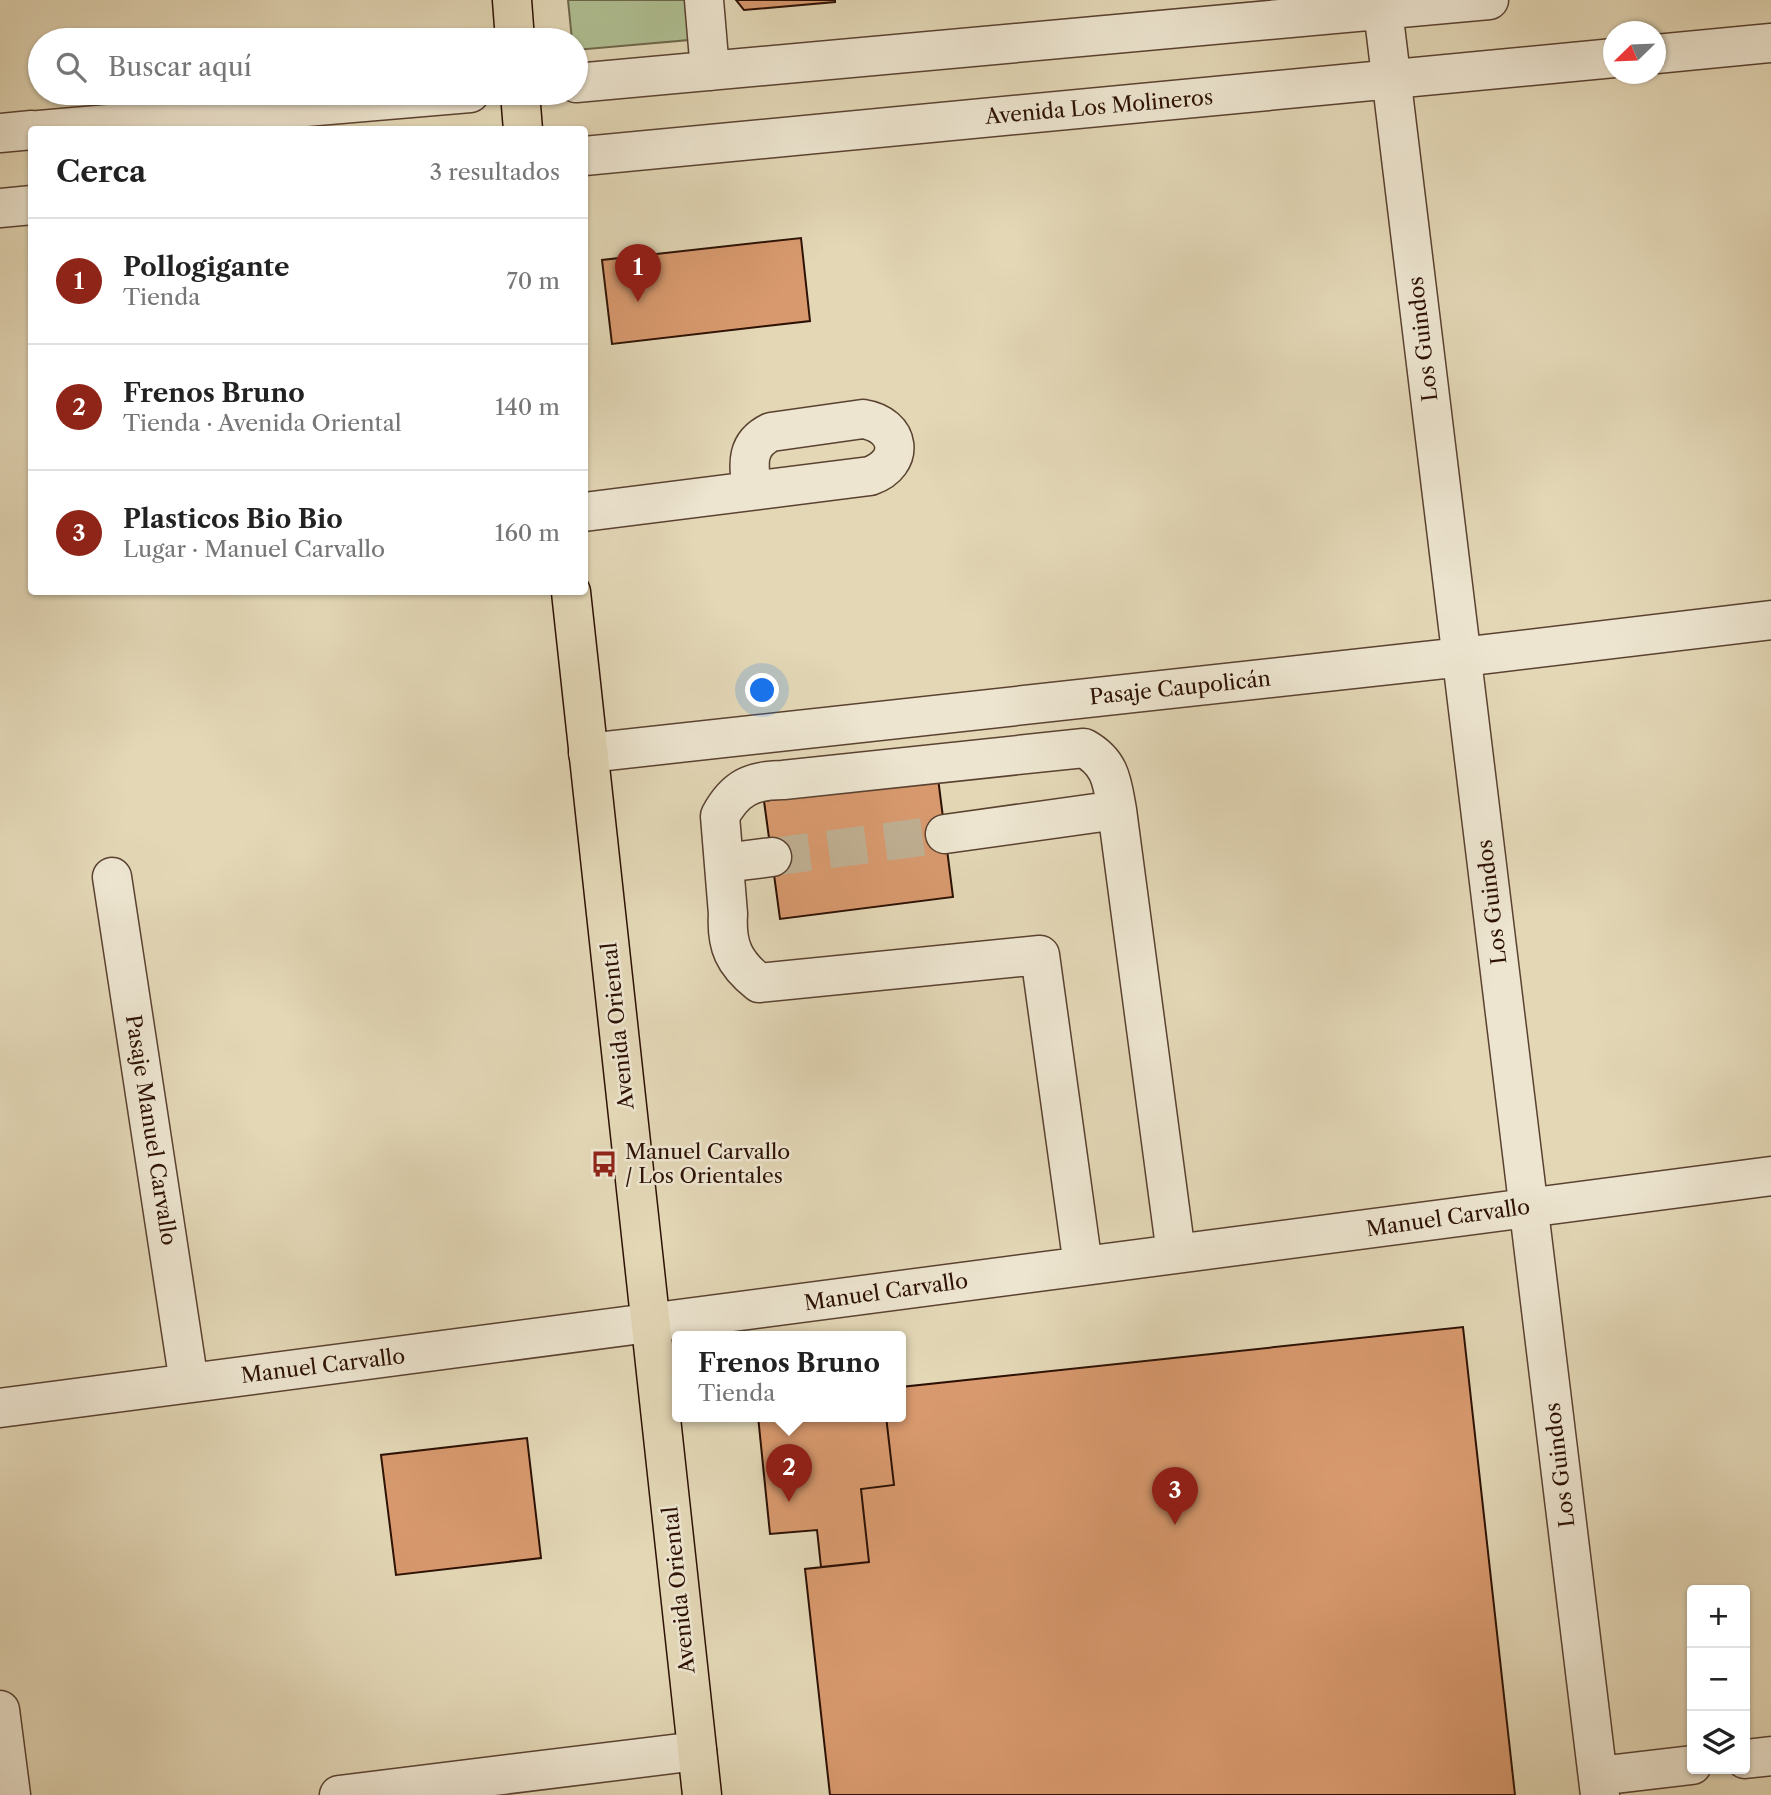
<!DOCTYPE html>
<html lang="es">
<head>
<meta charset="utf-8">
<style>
  :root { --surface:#fff; --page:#f6f6f6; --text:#222; --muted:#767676; --line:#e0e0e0; --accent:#8f2418 }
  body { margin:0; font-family:"Libre Caslon Text",serif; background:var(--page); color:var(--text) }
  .controls { position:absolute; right:21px; bottom:21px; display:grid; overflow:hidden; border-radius:7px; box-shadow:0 2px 5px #0004 }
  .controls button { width:63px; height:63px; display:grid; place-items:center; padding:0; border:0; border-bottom:2px solid var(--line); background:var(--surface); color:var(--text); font:35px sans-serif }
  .compass { position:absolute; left:1603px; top:21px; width:63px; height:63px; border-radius:50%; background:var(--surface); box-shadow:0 2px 5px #0004; rotate:247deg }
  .you { position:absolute; left:763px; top:691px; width:24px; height:24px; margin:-18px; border:5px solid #fff; border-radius:50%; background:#1a73e8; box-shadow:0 0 0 10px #1a73e833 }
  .badge { display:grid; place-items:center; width:46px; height:46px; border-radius:50%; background:var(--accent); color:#fff; font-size:23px; font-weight:700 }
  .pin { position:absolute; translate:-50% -58px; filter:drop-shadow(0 2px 4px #0008) }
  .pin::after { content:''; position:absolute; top:37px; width:24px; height:21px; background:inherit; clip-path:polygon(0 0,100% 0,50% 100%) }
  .popup { position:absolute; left:672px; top:1331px; width:234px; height:91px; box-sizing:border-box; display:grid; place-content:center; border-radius:7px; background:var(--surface); filter:drop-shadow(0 2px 5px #0005); font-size:23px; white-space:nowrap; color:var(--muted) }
  .popup b { font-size:26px; color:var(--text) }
  .popup::after { content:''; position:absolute; left:50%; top:100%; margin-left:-14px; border:14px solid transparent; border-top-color:var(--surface) }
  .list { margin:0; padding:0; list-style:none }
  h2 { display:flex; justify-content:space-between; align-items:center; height:91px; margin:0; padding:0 28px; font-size:30px }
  h2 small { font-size:23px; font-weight:400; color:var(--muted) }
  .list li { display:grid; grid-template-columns:46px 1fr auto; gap:21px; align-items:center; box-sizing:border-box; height:126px; padding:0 28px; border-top:2px solid var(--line) }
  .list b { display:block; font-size:26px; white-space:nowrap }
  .list p { margin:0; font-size:23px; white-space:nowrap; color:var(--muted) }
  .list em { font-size:23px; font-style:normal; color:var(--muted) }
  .icon { flex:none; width:38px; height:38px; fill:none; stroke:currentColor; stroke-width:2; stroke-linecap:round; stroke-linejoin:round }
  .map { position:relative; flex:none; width:1771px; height:1795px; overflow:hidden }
  .search { position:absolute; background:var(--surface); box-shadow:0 2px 5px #0004; left:28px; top:28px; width:560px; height:77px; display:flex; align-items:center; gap:18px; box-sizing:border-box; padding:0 24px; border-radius:38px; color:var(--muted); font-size:26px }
  .panel { position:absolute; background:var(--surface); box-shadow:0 2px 5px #0004; left:28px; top:126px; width:560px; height:469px; border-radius:7px }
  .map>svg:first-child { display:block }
  .green { fill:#afbf92; stroke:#6e684b; stroke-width:2 }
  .building { fill:#d8996e; stroke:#2d1104; stroke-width:2 }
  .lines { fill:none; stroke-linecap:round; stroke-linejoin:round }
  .minor-tunnel { stroke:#bfaf92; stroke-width:38; stroke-dasharray:38 19; stroke-linecap:butt }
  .minor-casing { stroke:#5a4230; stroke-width:41 }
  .major-casing { stroke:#2d1104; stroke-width:41 }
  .minor { stroke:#ede5d0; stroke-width:38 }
  .major { stroke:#e3d7b6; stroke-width:38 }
  .labels { text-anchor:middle; stroke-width:5; stroke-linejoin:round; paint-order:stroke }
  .street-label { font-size:21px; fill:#2d1104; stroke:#ede5d0 }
  .poi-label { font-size:21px; fill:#2d1104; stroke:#ede5d0; text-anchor:start }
</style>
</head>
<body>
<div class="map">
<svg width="1771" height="1795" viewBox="0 0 1771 1795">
  <rect width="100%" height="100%" fill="#e3d7b6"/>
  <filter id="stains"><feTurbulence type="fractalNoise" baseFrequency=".00286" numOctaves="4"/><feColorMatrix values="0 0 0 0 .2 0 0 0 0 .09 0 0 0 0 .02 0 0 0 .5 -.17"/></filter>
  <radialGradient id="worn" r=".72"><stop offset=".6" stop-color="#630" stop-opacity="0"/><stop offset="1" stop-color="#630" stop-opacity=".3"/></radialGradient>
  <!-- green -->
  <path class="green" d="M568 0H685L689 40 576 50V40H572Z"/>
  <!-- building -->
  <path class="building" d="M736 0H835V2L744 10Z
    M801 238 810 321 612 344 602 260Z
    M938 778 953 897 780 919 764 801Z
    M1463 1327 1515 1795H830L805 1569 869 1562 861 1489 894 1485 886 1416H901V1387Z
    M758 1416H886L894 1485 861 1489 869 1562 821 1567 817 1530 770 1534Z
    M527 1438 541 1558 396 1575 381 1455Z"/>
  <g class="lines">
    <!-- minor-tunnel -->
    <path class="minor-tunnel" d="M772 857 945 834"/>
    <!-- minor casing -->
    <g class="minor-casing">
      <path id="minor" d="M704 0 710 71
        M1383 10 1600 1795
        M1656 54 1771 43
        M576 83 1489 0
        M39 130 470 93
        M0 133 32 130
        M584 156 1614 58
        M0 208 32 205
        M584 512 870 476C906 463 901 425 863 419L771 432C744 445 749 466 752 491
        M588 753 1462 657 1771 620
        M945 834 1117 810
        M724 863 772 857
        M112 877 189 1383
        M1083 1266 1040 955 759 983C734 963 726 946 728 914L720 816C735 788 752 780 783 780L1084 748C1111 763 1112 782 1117 810L1176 1254
        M0 1408 1771 1176
        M0 1710 11 1795
        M1745 1759 1771 1756
        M1598 1776 1692 1765
        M339 1795 697 1751"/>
    </g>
    <!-- major casing -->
    <g class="major-casing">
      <path id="major" d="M512 0 515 40
        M520 93 523 130
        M571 592 702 1795"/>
    </g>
    <!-- minor -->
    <use href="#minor" class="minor"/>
    <!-- major -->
    <use href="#major" class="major"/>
  </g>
  <!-- icons -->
  <defs>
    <g id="bus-bare" transform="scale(2.1)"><path d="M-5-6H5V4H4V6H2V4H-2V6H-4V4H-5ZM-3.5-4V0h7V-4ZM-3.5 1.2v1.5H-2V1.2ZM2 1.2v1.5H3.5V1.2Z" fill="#8f2418" stroke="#ede5d0" stroke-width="2.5" paint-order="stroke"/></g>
  </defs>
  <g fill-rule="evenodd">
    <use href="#bus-bare" x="604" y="1164"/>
  </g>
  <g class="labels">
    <!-- street labels -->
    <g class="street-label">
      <text transform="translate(1099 107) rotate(-5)" y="7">Avenida Los Molineros</text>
      <text transform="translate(1423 339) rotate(-97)" y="7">Los Guindos</text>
      <text transform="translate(1180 688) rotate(-6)" y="7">Pasaje Caupolicán</text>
      <text transform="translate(1492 902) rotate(-97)" y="7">Los Guindos</text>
      <text transform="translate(618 1026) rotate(-96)" y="7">Avenida Oriental</text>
      <text transform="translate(151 1130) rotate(81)" y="7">Pasaje Manuel Carvallo</text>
      <text transform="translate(1448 1218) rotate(-8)" y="7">Manuel Carvallo</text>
      <text transform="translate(886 1292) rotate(-8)" y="7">Manuel Carvallo</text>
      <text transform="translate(323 1366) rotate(-7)" y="7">Manuel Carvallo</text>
      <text transform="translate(1560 1465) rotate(-97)" y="7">Los Guindos</text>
      <text transform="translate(679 1590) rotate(-96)" y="7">Avenida Oriental</text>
    </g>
    <!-- poi labels -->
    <g class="poi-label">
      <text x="625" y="1159">Manuel Carvallo<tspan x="625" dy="24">/ Los Orientales</tspan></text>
    </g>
  </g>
  <rect width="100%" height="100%" filter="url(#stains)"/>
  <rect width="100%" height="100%" fill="url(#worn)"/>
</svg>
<div class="controls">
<button>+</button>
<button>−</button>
<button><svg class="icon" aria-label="layers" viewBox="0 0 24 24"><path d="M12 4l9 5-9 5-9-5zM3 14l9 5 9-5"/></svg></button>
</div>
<svg class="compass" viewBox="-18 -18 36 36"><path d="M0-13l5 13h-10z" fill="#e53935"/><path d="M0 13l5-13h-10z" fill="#767676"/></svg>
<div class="you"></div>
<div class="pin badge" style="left:638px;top:302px">1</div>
<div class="pin badge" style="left:789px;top:1502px">2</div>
<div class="popup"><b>Frenos Bruno</b>Tienda</div>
<div class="pin badge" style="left:1175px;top:1525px">3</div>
<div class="search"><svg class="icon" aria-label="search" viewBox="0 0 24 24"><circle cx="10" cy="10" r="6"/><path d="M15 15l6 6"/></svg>Buscar aquí</div>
<section class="panel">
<h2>Cerca<small>3 resultados</small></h2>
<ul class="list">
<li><span class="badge">1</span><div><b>Pollogigante</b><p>Tienda</p></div><em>70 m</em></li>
<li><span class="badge">2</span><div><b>Frenos Bruno</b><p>Tienda · Avenida Oriental</p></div><em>140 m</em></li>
<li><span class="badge">3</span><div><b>Plasticos Bio Bio</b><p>Lugar · Manuel Carvallo</p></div><em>160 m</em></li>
</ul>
</section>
</div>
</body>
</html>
